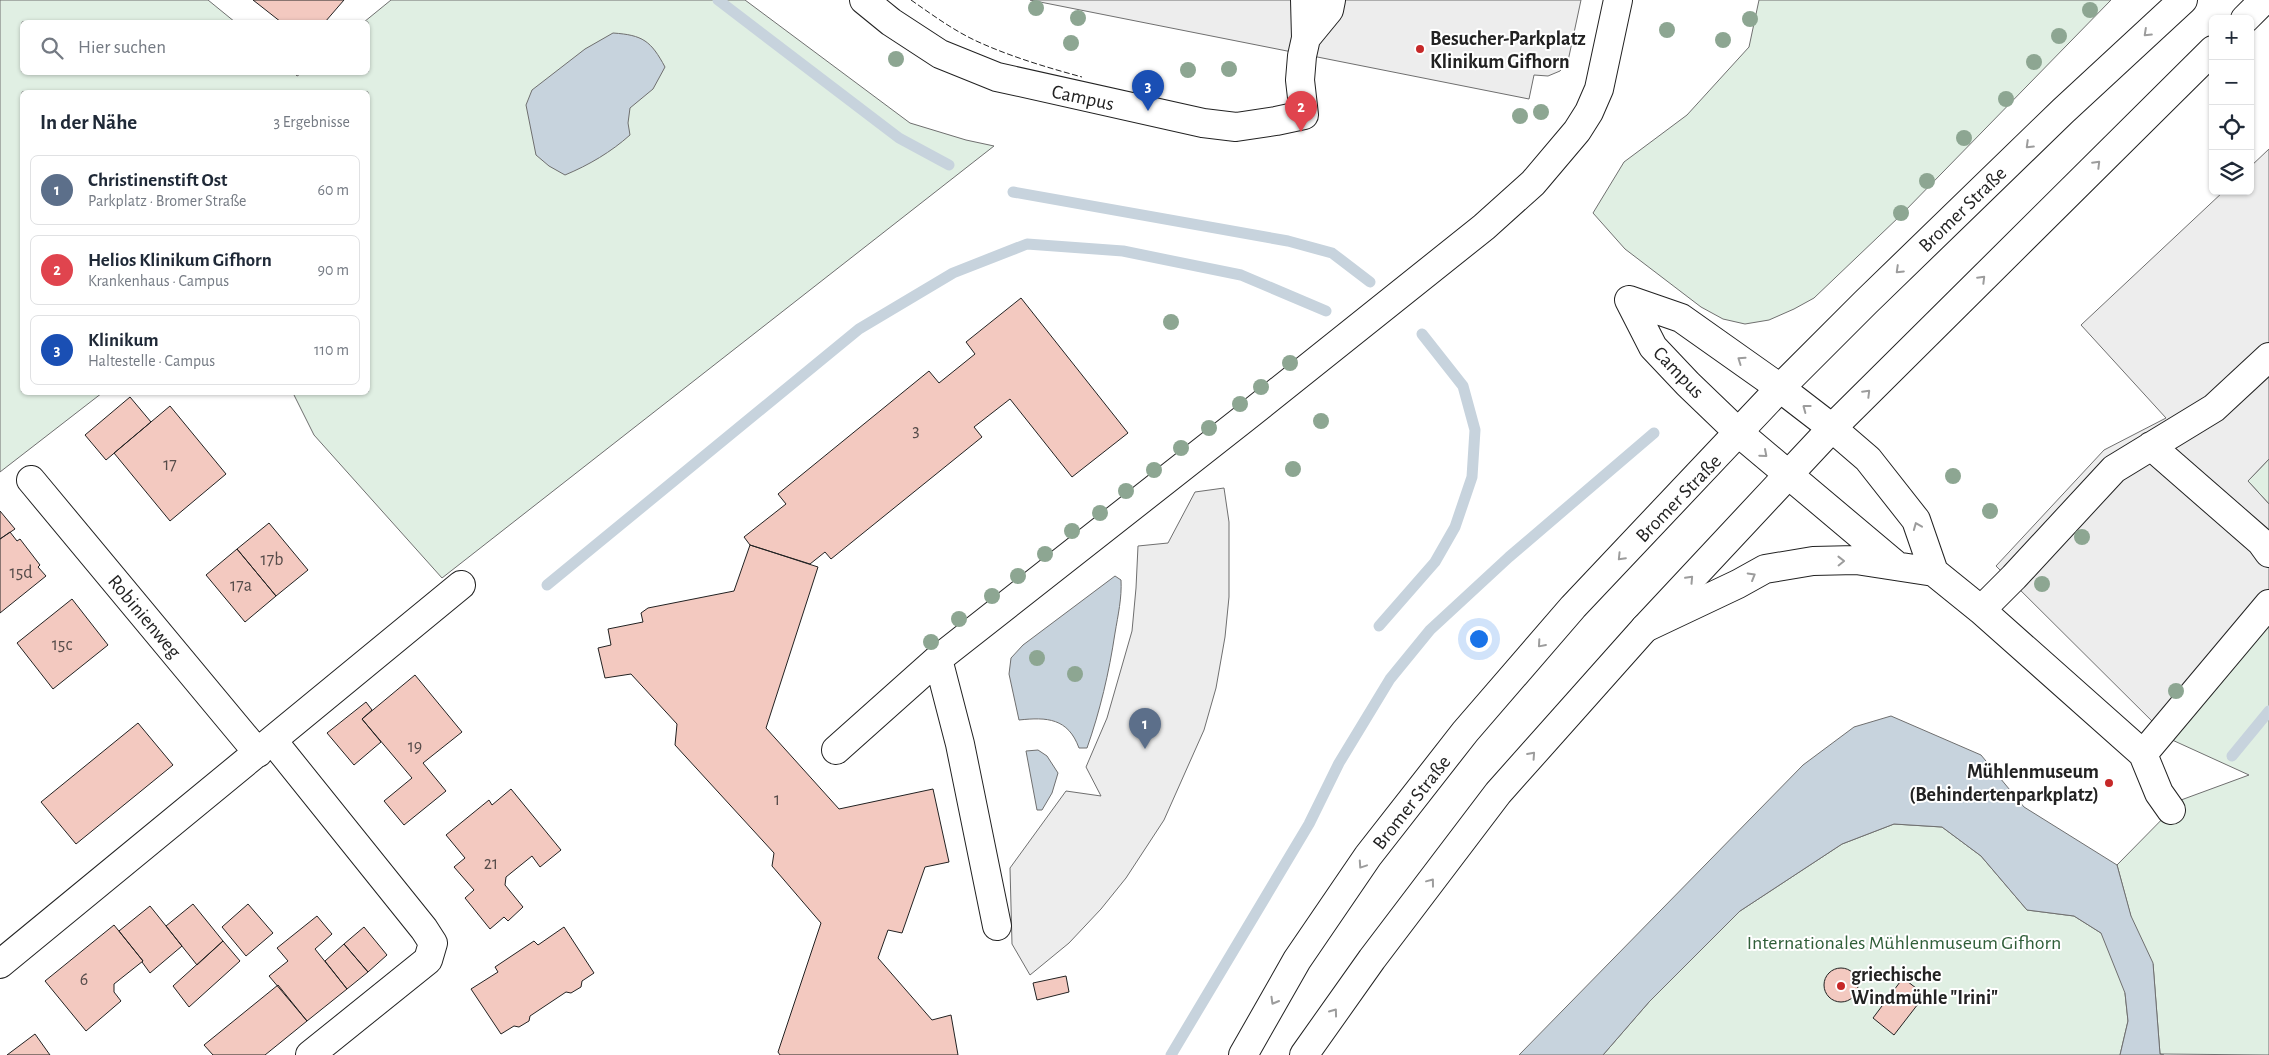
<!DOCTYPE html>
<html lang="de">
<head>
<meta charset="utf-8">
<style>
  :root { --surface:#fff; --page:#f6f6f7; --text:#1f2937; --muted:#747a83; --line:#e0e1e3; --accent:#c62828 }
  body { margin:0; font-family:"Alegreya Sans",sans-serif; background:var(--page); color:var(--text) }
  .controls { position:absolute; right:15px; top:15px; display:grid; overflow:hidden; border-radius:8px; box-shadow:0 1px 4px #0004 }
  .controls button { width:45px; height:45px; display:grid; place-items:center; padding:0; border:0; border-bottom:1px solid var(--line); background:var(--surface); color:var(--text); font:25px sans-serif }
  .you { position:absolute; left:1478px; top:638px; width:18px; height:18px; margin:-12px; border:4px solid #fff; border-radius:50%; background:#1a73e8; box-shadow:0 0 0 8px #1a73e833 }
  .badge { display:grid; place-items:center; width:32px; height:32px; border-radius:50%; background:var(--accent); color:#fff; font-size:16px; font-weight:700 }
  .pin { position:absolute; translate:-50% -41px; filter:drop-shadow(0 1px 2px #0008) }
  .pin::after { content:''; position:absolute; top:26px; width:18px; height:15px; background:inherit; clip-path:polygon(0 0,100% 0,50% 100%) }
  .list { margin:0; padding:0; list-style:none }
  h2 { display:flex; justify-content:space-between; align-items:center; height:65px; margin:0; padding:0 20px; font-size:21px }
  h2 small { font-size:16px; font-weight:400; color:var(--muted) }
  .list li { display:grid; grid-template-columns:32px 1fr auto; gap:15px; align-items:center; box-sizing:border-box; height:70px; margin:0 10px 10px; padding:0 10px; border:1px solid var(--line); border-radius:8px }
  .list b { display:block; font-size:19px; white-space:nowrap }
  .list p { margin:0; font-size:16px; white-space:nowrap; color:var(--muted) }
  .list em { font-size:16px; font-style:normal; color:var(--muted) }
  .icon { flex:none; width:28px; height:28px; fill:none; stroke:currentColor; stroke-width:2; stroke-linecap:round; stroke-linejoin:round }
  .map { position:relative; flex:none; width:2269px; height:1055px; overflow:hidden }
  .search { position:absolute; background:var(--surface); box-shadow:0 1px 4px #0004; left:20px; top:20px; width:350px; height:55px; display:flex; align-items:center; gap:12px; box-sizing:border-box; padding:0 18px; border-radius:8px; color:var(--muted); font-size:19px }
  .panel { position:absolute; background:var(--surface); box-shadow:0 1px 4px #0004; left:20px; top:90px; width:350px; height:305px; border-radius:8px }
  .map>svg:first-child { display:block }
  .green { fill:#e0efe3; stroke:#6f6f6f }
  .parking { fill:#ededed; stroke:#6f6f6f }
  .water { fill:#c7d3dd; stroke:#6f6f6f }
  .lines { fill:none; stroke-linecap:round; stroke-linejoin:round }
  .stream { stroke:#c7d3dd; stroke-width:11 }
  .building { fill:#f3c9c0; stroke:#222 }
  .minor-casing { stroke:#222; stroke-width:30 }
  .major-casing { stroke:#222; stroke-width:30 }
  .minor { stroke:#fff; stroke-width:28 }
  .major { stroke:#fff; stroke-width:28 }
  .fence { stroke:#222; stroke-width:1; stroke-dasharray:6 2.5; stroke-linecap:butt }
  .tree { fill:#8da692 }
  .oneway { stroke:#9c9c9c }
  .poi-dot { fill:#c62828; stroke:#fff; stroke-width:2 }
  .labels { text-anchor:middle; stroke-width:4; stroke-linejoin:round; paint-order:stroke }
  .number-label { font-size:18px; fill:#564c4a }
  .poi-label { font-size:20px; font-weight:bold; fill:#222; stroke:#fff; text-anchor:start }
  .street-label { font-size:20px; fill:#222; stroke:#fff }
  .park-label { font-size:20px; fill:#2f5e38; stroke:#fff }
</style>
</head>
<body>
<div class="map">
<svg width="2269" height="1055" viewBox="0 0 2269 1055">
  <rect width="100%" height="100%" fill="#fff"/>
  <!-- green -->
  <path class="green" d="M0 0H208L235 22H22V72H293L297 76 302 73 368 72V22H364L391 0H745L910 123 966 140 994 146 442 578 314 435 293 393 368 392V92H22V392L102 393 0 472Z
    M1759 0H2111L1900 216 1814 298 1794 309 1769 320 1745 324 1723 319 1701 307 1625 249 1593 213 1624 162 1687 115 1749 47Z
    M2269 459V504L2248 481Z
    M2269 613V1055L2160 1054 2153 964 2125 993 2128 1021 2120 1055H1603L1649 1002 1740 911 1842 844 1894 824 1942 827 1981 856 2027 910 2074 916 2101 933 2131 917 2117 865 2181 800 2249 775 2170 739Z"/>
  <!-- parking -->
  <path class="parking" d="M1030 0H1581L1568 61 1560 71 1548 76 1534 75 1529 99Z
    M2269 149V459L2248 481 2269 504V613L2170 739 1996 566 2104 450 2166 418 2081 325 2224 191H2250V167Z
    M1224 488 1229 522V597L1225 637 1216 688 1204 730 1164 820 1126 878 1101 909 1069 943 1030 975 1012 944 1010 868 1066 791 1101 796 1086 767 1107 718 1132 631 1136 588 1138 546 1168 543 1195 492Z"/>
  <!-- water -->
  <path class="water" d="M613 33C643 35 651 41 665 67L653 89 630 108 628 123 630 135C611 152 589 165 565 175L549 166 536 155 526 105 532 90 585 49Z
    M1115 576 1121 580C1122 598 1118 615 1115 633 1109 673 1100 711 1087 748H1079C1068 718 1047 717 1019 720L1009 674 1011 658 1023 645Z
    M1891 716 1981 755 2024 807 2117 865 2131 916 2153 963 2160 1054 2164 1055H2120L2128 1021 2125 993 2101 933 2074 916 2027 910 1981 856 1942 827 1894 824 1842 844 1740 911 1649 1002 1603 1055H1519L1803 765 1854 727Z
    M1038 750 1047 756 1058 773 1052 793 1042 810H1037L1026 751Z"/>
  <g class="lines">
    <!-- stream -->
    <path class="stream" d="M718 0 899 138 949 165
      M1013 192 1288 241 1332 253 1370 282
      M547 585 859 329 953 273 1027 244 1123 251 1241 275 1326 311
      M1379 626 1435 562 1455 527 1472 477 1475 430 1463 386 1422 334
      M2232 756 2269 711
      M1171 1055 1309 824 1339 763 1390 679 1430 630 1509 557 1654 433"/>
  </g>
  <!-- building -->
  <path class="building" d="M253 0H344L325 22H281Z
    M1021 298 1128 433 1072 477 1010 399 974 427 982 437 831 559 825 552 810 564 750 545 744 537 786 504 778 494 929 371 939 383 975 354 966 342Z
    M130 397 151 422 106 460 85 435Z
    M170 406 226 474 170 521 114 453Z
    M0 511 15 529 0 539Z
    M269 523 308 570 276 596 237 549Z
    M10 532 17 541 20 539 40 565 38 567 46 576 0 613V539Z
    M750 545 818 567 766 728 839 809 933 789 949 862 925 867 902 933 888 930 878 958 932 1020 951 1015 958 1055H780L778 1052 821 923 772 866 774 853 675 745 677 724 631 674 605 678 598 648 611 645 608 629 643 622 641 613 648 608 734 591Z
    M237 549 276 596 245 622 206 575Z
    M72 599 108 645 53 689 17 643Z
    M415 675 462 732 423 763 446 791 404 825 384 801 412 778 362 719Z
    M366 702 372 710 362 719 381 742 354 765 327 733Z
    M138 723 173 765 76 844 41 802Z
    M511 789 561 850 540 867 532 856 506 877 505 885 523 907 508 921 504 917 490 929 465 898 474 890 454 867 465 858 446 835 489 800 492 805Z
    M193 904 223 941 197 965 166 926Z
    M248 904 273 933 246 956 222 927Z
    M150 906 182 946 150 973 142 962 143 961 119 931Z
    M317 916 332 934 315 949 347 989 307 1021 269 976 288 961 277 948Z
    M114 925 143 961 114 984V992L121 1001 86 1031 45 981Z
    M364 927 387 955 368 972 344 944Z
    M564 927 594 973 582 981 581 987 571 993 566 992 530 1016 529 1021 519 1027 514 1026 501 1034 471 989 498 972 495 967 534 941 538 945Z
    M223 941 240 961 189 1007 173 986Z
    M344 944 368 972 347 989 325 961Z
    M1824 985a17 17 0 1 1 34 0a17 17 0 1 1-34 0Z
    M1066 976 1069 992 1037 1000 1033 983Z
    M1903 978 1925 995 1894 1035 1873 1018Z
    M278 985 307 1021 265 1055H213L204 1045Z
    M35 1034 50 1055H7Z"/>
  <g class="lines">
    <!-- minor casing -->
    <g class="minor-casing">
      <path id="minor" d="M864 0 891 22 940 54 997 77 1203 123 1236 127 1276 121 1304 115 1300 80 1302 56 1306 38 1305 0
        M1306 38 1329 10 1331 0
        M1629 300 1681 318 1780 388 1832 428 1868 459 1916 520 1934 572
        M1629 300 1653 347 1688 384 1739 433 1897 566
        M2151 446 2261 542 2269 553
        M31 480 258 753
        M1981 610 2014 577 2114 469 2214 408 2269 357
        M1645 628 1738 584 1765 569 1813 561 1856 560 1934 572 1981 610 2143 754 2159 793 2171 810
        M938 659 960 744 997 926
        M273 741 424 929 433 943 428 960 310 1055
        M836 750 938 659 1246 417 1484 227 1533 183 1577 131 1589 112 1599 89 1618 0
        M2143 754 2269 604
        M0 964 461 585"/>
    </g>
    <!-- major casing -->
    <g class="major-casing">
      <path id="major" d="M2245 19 2264 0
        M1243 1055 1297 960 1368 856 1465 732 1573 607 1780 388 1866 302 2063 111 2183 0
        M1304 1055 1372 959 1498 793 1645 628 1832 428 2213 50"/>
    </g>
    <!-- minor -->
    <use href="#minor" class="minor"/>
    <!-- major -->
    <use href="#major" class="major"/>
    <!-- fence -->
    <path class="fence" d="M911 0C934 16 957 33 983 44 1015 58 1049 68 1082 77"/>
  </g>
  <!-- trees -->
  <g class="tree">
    <circle cx="1036" cy="8" r="8"/>
    <circle cx="2090" cy="10" r="8"/>
    <circle cx="1078" cy="18" r="8"/>
    <circle cx="1750" cy="19" r="8"/>
    <circle cx="1667" cy="30" r="8"/>
    <circle cx="2059" cy="36" r="8"/>
    <circle cx="1723" cy="40" r="8"/>
    <circle cx="1071" cy="43" r="8"/>
    <circle cx="896" cy="59" r="8"/>
    <circle cx="2034" cy="62" r="8"/>
    <circle cx="1229" cy="69" r="8"/>
    <circle cx="1188" cy="70" r="8"/>
    <circle cx="2006" cy="99" r="8"/>
    <circle cx="1541" cy="112" r="8"/>
    <circle cx="1520" cy="116" r="8"/>
    <circle cx="1964" cy="138" r="8"/>
    <circle cx="1927" cy="181" r="8"/>
    <circle cx="1901" cy="213" r="8"/>
    <circle cx="1171" cy="322" r="8"/>
    <circle cx="1290" cy="363" r="8"/>
    <circle cx="1261" cy="387" r="8"/>
    <circle cx="1240" cy="404" r="8"/>
    <circle cx="1321" cy="421" r="8"/>
    <circle cx="1209" cy="428" r="8"/>
    <circle cx="1181" cy="448" r="8"/>
    <circle cx="1293" cy="469" r="8"/>
    <circle cx="1154" cy="470" r="8"/>
    <circle cx="1953" cy="476" r="8"/>
    <circle cx="1126" cy="491" r="8"/>
    <circle cx="1990" cy="511" r="8"/>
    <circle cx="1100" cy="513" r="8"/>
    <circle cx="1072" cy="531" r="8"/>
    <circle cx="2082" cy="537" r="8"/>
    <circle cx="1045" cy="554" r="8"/>
    <circle cx="1018" cy="576" r="8"/>
    <circle cx="2042" cy="584" r="8"/>
    <circle cx="992" cy="596" r="8"/>
    <circle cx="959" cy="619" r="8"/>
    <circle cx="931" cy="642" r="8"/>
    <circle cx="1037" cy="658" r="8"/>
    <circle cx="1075" cy="674" r="8"/>
    <circle cx="2176" cy="691" r="8"/>
  </g>
  <!-- one-way arrows -->
  <defs><path id="oneway-chevron" d="M-2-3.5L2.5 0L-2 3.5" fill="none" stroke-width="1.6" stroke-linecap="round" stroke-linejoin="round" transform="scale(1.25)"/></defs>
  <g class="oneway">
    <use href="#oneway-chevron" transform="translate(2147 33) rotate(137)"/>
    <use href="#oneway-chevron" transform="translate(2029 145) rotate(136)"/>
    <use href="#oneway-chevron" transform="translate(2097 164) rotate(-45)"/>
    <use href="#oneway-chevron" transform="translate(1899 270) rotate(136)"/>
    <use href="#oneway-chevron" transform="translate(1982 279) rotate(-45)"/>
    <use href="#oneway-chevron" transform="translate(1741 360) rotate(-145)"/>
    <use href="#oneway-chevron" transform="translate(1867 393) rotate(-45)"/>
    <use href="#oneway-chevron" transform="translate(1806 408) rotate(-143)"/>
    <use href="#oneway-chevron" transform="translate(1764 454) rotate(41)"/>
    <use href="#oneway-chevron" transform="translate(1917 526) rotate(-112)"/>
    <use href="#oneway-chevron" transform="translate(1621 557) rotate(134)"/>
    <use href="#oneway-chevron" transform="translate(1841 561) rotate(-1)"/>
    <use href="#oneway-chevron" transform="translate(1752 576) rotate(-30)"/>
    <use href="#oneway-chevron" transform="translate(1690 579) rotate(-47)"/>
    <use href="#oneway-chevron" transform="translate(1541 644) rotate(131)"/>
    <use href="#oneway-chevron" transform="translate(1532 755) rotate(-48)"/>
    <use href="#oneway-chevron" transform="translate(1362 865) rotate(124)"/>
    <use href="#oneway-chevron" transform="translate(1431 882) rotate(-53)"/>
    <use href="#oneway-chevron" transform="translate(1274 1001) rotate(120)"/>
    <use href="#oneway-chevron" transform="translate(1334 1012) rotate(-54)"/>
  </g>
  <!-- markers -->
  <g class="poi-dot">
    <circle cx="1420" cy="49" r="5"/>
    <circle cx="2109" cy="783" r="5"/>
    <circle cx="1841" cy="986" r="5"/>
  </g>
  <g class="labels">
    <!-- number labels -->
    <g class="number-label">
      <text x="916" y="436">3</text>
      <text x="170" y="470">17</text>
      <text x="272" y="565">17b</text>
      <text x="21" y="578">15d</text>
      <text x="241" y="591">17a</text>
      <text x="62" y="650">15c</text>
      <text x="415" y="752">19</text>
      <text x="777" y="805">1</text>
      <text x="491" y="869">21</text>
      <text x="84" y="985">6</text>
    </g>
    <!-- poi labels -->
    <g class="poi-label">
      <text x="1430" y="45">Besucher-Parkplatz<tspan x="1430" dy="23">Klinikum Gifhorn</tspan></text>
      <text x="2099" y="778" text-anchor="end">Mühlenmuseum<tspan x="2099" dy="23">(Behindertenparkplatz)</tspan></text>
      <text x="1851" y="981">griechische<tspan x="1851" dy="23">Windmühle "Irini"</tspan></text>
    </g>
    <!-- street labels -->
    <g class="street-label">
      <text transform="translate(1083 97) rotate(12)" y="7">Campus</text>
      <text transform="translate(1962 209) rotate(-44)" y="7">Bromer Straße</text>
      <text transform="translate(1679 372) rotate(46)" y="7">Campus</text>
      <text transform="translate(1678 498) rotate(-46)" y="7">Bromer Straße</text>
      <text transform="translate(145 616) rotate(50)" y="7">Robinienweg</text>
      <text transform="translate(1411 802) rotate(-52)" y="7">Bromer Straße</text>
    </g>
    <!-- park labels -->
    <g class="park-label">
      <text x="1904" y="949">Internationales Mühlenmuseum Gifhorn</text>
    </g>
  </g>
</svg>
<div class="controls">
<button>+</button>
<button>−</button>
<button><svg class="icon" aria-label="locate" viewBox="0 0 24 24"><circle cx="12" cy="12" r="6"/><path d="M12 2v4M12 18v4M2 12h4M18 12h4"/></svg></button>
<button><svg class="icon" aria-label="layers" viewBox="0 0 24 24"><path d="M12 4l9 5-9 5-9-5zM3 14l9 5 9-5"/></svg></button>
</div>
<div class="you"></div>
<div class="pin badge" style="left:1145px;top:749px;background:#5c6f8a">1</div>
<div class="pin badge" style="left:1301px;top:132px;background:#e0444e">2</div>
<div class="pin badge" style="left:1148px;top:111px;background:#1a4fb4">3</div>
<div class="search"><svg class="icon" aria-label="search" viewBox="0 0 24 24"><circle cx="10" cy="10" r="6"/><path d="M15 15l6 6"/></svg>Hier suchen</div>
<section class="panel">
<h2>In der Nähe<small>3 Ergebnisse</small></h2>
<ul class="list">
<li><span class="badge" style="background:#5c6f8a">1</span><div><b>Christinenstift Ost</b><p>Parkplatz · Bromer Straße</p></div><em>60 m</em></li>
<li><span class="badge" style="background:#e0444e">2</span><div><b>Helios Klinikum Gifhorn</b><p>Krankenhaus · Campus</p></div><em>90 m</em></li>
<li><span class="badge" style="background:#1a4fb4">3</span><div><b>Klinikum</b><p>Haltestelle · Campus</p></div><em>110 m</em></li>
</ul>
</section>
</div>
</body>
</html>
